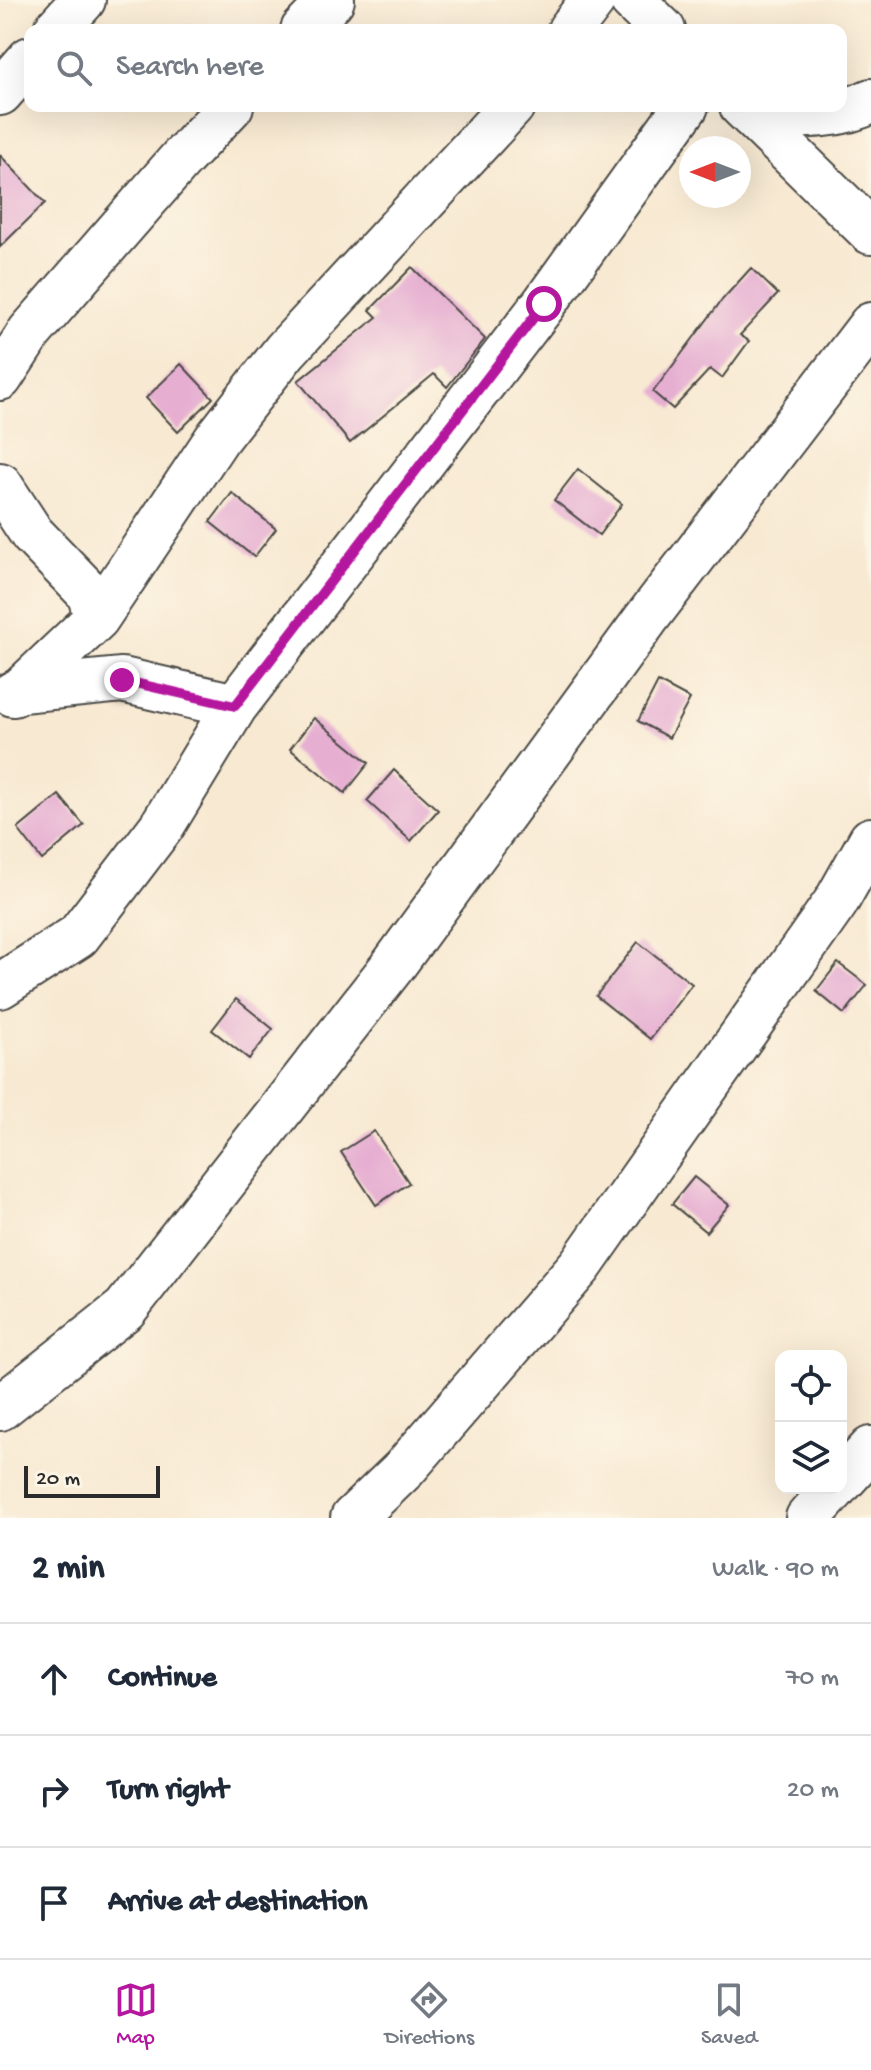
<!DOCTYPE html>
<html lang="en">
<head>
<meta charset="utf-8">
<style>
  :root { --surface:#fff; --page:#f6f6f7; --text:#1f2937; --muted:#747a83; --line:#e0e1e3; --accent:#b5179e }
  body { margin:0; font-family:"Gochi Hand",sans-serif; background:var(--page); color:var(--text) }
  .controls { position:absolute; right:24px; bottom:24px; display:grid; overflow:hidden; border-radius:16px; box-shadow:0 8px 32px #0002 }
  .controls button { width:72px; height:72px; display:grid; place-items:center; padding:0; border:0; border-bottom:2px solid var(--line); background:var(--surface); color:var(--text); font:40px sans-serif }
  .compass { position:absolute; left:679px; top:136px; width:72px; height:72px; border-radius:50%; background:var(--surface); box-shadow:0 8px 32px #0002; rotate:270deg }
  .scale { position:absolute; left:24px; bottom:20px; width:136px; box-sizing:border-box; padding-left:8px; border:4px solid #2b2b2b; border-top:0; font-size:22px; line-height:28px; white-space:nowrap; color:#2b2b2b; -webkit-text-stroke:6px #fcf5e5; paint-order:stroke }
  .stop { position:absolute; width:24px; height:24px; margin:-18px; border:6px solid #b5179e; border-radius:50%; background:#fff }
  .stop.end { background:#b5179e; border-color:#fff; box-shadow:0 2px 8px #0008 }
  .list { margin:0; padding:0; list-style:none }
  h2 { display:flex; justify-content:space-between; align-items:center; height:104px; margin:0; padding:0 32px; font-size:34px }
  h2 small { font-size:26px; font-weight:400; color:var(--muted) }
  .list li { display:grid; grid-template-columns:52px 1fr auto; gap:24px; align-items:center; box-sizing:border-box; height:112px; padding:0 32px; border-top:2px solid var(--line) }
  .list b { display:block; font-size:30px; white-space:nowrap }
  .list em { font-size:26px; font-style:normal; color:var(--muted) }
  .icon { flex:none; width:44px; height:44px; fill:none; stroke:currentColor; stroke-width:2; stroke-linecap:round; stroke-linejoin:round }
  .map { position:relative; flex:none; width:871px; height:1518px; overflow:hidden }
  .search { position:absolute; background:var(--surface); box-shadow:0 8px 32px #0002; left:24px; right:24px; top:24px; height:88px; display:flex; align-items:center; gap:20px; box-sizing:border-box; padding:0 28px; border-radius:16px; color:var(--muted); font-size:30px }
  .sheet { height:440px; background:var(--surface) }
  nav { display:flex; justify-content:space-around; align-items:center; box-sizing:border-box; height:112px; border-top:2px solid var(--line); background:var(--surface); font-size:22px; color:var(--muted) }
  nav a { display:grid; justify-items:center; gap:4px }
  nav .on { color:var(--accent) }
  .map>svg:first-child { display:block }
  .building { fill:#e6afd2 }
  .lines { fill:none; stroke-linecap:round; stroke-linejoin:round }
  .minor-casing { stroke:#4a4844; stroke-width:48 }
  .minor { stroke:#fff; stroke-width:44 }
  .route { stroke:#b5179e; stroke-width:10 }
</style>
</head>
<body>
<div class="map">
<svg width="871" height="1518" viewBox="0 0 871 1518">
  <rect width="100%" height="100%" fill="#fcf5e5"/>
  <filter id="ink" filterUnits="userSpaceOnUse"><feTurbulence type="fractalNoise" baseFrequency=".0125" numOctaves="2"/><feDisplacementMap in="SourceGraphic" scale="16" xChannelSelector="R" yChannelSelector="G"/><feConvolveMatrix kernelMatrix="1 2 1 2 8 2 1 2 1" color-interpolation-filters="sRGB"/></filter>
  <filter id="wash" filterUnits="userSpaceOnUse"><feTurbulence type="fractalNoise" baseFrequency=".006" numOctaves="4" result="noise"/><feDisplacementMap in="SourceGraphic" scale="32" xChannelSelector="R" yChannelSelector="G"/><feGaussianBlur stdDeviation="1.8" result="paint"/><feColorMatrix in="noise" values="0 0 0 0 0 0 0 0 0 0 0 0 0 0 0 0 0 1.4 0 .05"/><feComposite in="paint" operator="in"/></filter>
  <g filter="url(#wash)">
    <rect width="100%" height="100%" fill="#f8e9d2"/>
    <g id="blocks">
      <!-- building -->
      <path class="building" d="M0 155 45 203 0 247Z
        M412 267 485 339 447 387 434 374 350 443 298 381 377 317 370 310Z
        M751 268 778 294 740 335 749 341 722 378 710 369 673 409 653 392 722 300Z
        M181 364 213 398 178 432 146 398Z
        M578 469 622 504 599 535 554 500Z
        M232 493 276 529 254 557 210 522Z
        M658 682 690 699 669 738 638 721Z
        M314 718 369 763 345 793 290 749Z
        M394 770 438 810 411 841 367 801Z
        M59 795 84 825 42 860 18 829Z
        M638 942 692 984 650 1039 596 996Z
        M838 963 867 985 844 1014 816 991Z
        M236 999 273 1029 249 1059 212 1030Z
        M374 1131 409 1183 376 1205 341 1152Z
        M694 1177 729 1205 706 1232 672 1204Z"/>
    </g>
  </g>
  <g filter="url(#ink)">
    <use href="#blocks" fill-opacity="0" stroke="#4a4844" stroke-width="2"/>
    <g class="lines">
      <!-- minor casing -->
      <g class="minor-casing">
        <path id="minor" d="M632 0 663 30
          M56 30 83 0
          M303 30 332 0
          M570 30 593 0
          M0 93 30 59
          M742 106 871 232
          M752 116C789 115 839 119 871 101
          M0 378 30 332 181 159 231 106
          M0 485 32 534 89 593 97 618
          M21 690 97 618 218 437 285 351 512 106
          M13 694 21 690 122 680 235 706
          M0 986 78 936 162 826 235 706 544 304 686 106
          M0 1408 125 1309 395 963 646 619 871 325
          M841 1482 871 1449
          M353 1518 404 1469 580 1266 836 902 871 840
          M808 1518 835 1488"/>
      </g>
      <!-- minor -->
      <use href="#minor" class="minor"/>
    </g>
  </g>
  <g class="lines" filter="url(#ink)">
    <!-- route -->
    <path class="route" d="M122 680 235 706 544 304"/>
  </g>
</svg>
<div class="controls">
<button><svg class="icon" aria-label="locate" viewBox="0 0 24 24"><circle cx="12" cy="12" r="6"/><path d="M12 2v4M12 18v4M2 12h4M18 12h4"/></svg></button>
<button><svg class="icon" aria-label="layers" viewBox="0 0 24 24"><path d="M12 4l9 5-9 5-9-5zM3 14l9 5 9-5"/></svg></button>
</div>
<svg class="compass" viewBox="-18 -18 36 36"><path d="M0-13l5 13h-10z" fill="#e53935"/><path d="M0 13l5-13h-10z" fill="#747a83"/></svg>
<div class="scale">20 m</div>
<div class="stop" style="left:544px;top:304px"></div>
<div class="stop end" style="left:122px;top:680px"></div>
<div class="search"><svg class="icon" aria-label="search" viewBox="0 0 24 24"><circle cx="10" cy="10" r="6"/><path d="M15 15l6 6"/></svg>Search here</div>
</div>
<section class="sheet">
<h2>2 min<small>Walk · 90 m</small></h2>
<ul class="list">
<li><svg class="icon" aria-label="ahead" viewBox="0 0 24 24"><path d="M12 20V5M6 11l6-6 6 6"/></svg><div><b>Continue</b></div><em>70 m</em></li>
<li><svg class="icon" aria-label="right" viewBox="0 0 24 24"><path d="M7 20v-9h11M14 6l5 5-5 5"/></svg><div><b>Turn right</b></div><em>20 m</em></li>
<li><svg class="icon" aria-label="arrive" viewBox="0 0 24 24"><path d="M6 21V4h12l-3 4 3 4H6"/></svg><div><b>Arrive at destination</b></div></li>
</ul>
</section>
<nav>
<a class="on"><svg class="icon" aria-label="map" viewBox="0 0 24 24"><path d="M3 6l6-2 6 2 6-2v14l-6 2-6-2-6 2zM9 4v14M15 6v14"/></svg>Map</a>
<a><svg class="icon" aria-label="directions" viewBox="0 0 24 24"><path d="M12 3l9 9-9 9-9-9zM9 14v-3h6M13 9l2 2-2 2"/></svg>Directions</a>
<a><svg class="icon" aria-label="saved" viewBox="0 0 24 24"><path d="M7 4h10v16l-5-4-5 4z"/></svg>Saved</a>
</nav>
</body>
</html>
